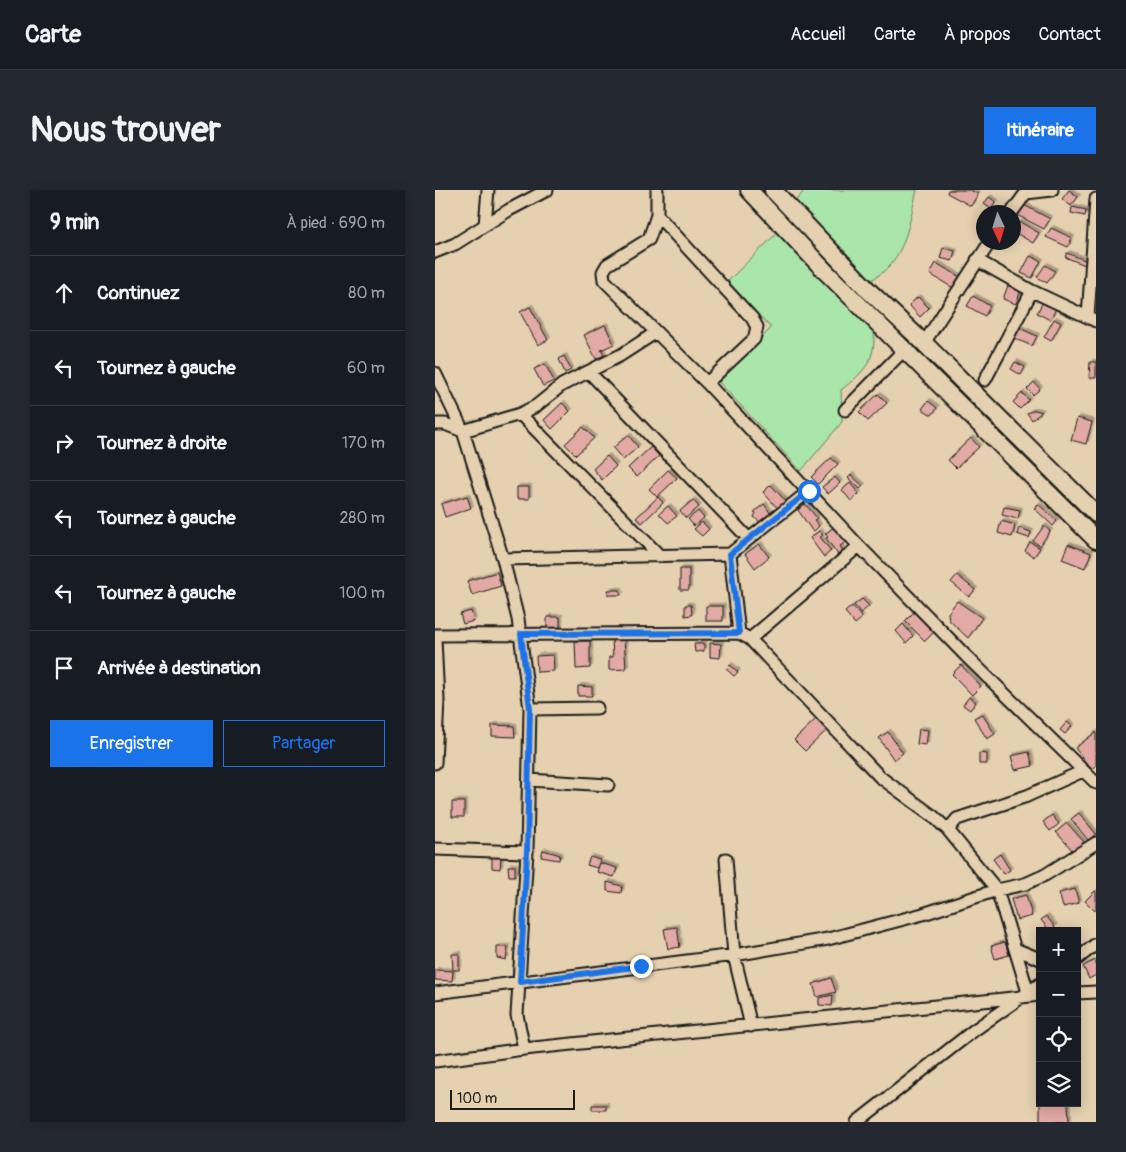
<!DOCTYPE html>
<html lang="fr">
<head>
<meta charset="utf-8">
<style>
  :root { --surface:#171b24; --page:#242831; --text:#f1f3f6; --muted:#9ea1a6; --line:#363941; --accent:#1a73e8 }
  body { margin:0; font-family:Pangolin,sans-serif; background:var(--page); color:var(--text) }
  .controls { position:absolute; right:15px; bottom:15px; display:grid; overflow:hidden; border-radius:0px; box-shadow:0 2px 12px #0003 }
  .controls button { width:45px; height:45px; display:grid; place-items:center; padding:0; border:0; border-bottom:1px solid var(--line); background:var(--surface); color:var(--text); font:25px sans-serif }
  .compass { position:absolute; left:541px; top:15px; width:45px; height:45px; border-radius:50%; background:var(--surface); box-shadow:0 2px 12px #0003; rotate:176deg }
  .scale { position:absolute; left:15px; bottom:12px; width:125px; box-sizing:border-box; padding-left:5px; border:2px solid #1c1c1c; border-top:0; font-size:14px; line-height:18px; white-space:nowrap; color:#1c1c1c; -webkit-text-stroke:4px #e5d0af; paint-order:stroke }
  .stop { position:absolute; width:15px; height:15px; margin:-11px; border:4px solid #1a73e8; border-radius:50%; background:#fff }
  .stop.end { background:#1a73e8; border-color:#fff; box-shadow:0 1px 5px #0008 }
  .list { margin:0; padding:0; list-style:none }
  h2 { display:flex; justify-content:space-between; align-items:center; height:65px; margin:0; padding:0 20px; font-size:21px }
  h2 small { font-size:16px; font-weight:400; color:var(--muted) }
  .list li { display:grid; grid-template-columns:32px 1fr auto; gap:15px; align-items:center; box-sizing:border-box; height:75px; padding:0 20px; border-top:1px solid var(--line) }
  .list b { display:block; font-size:19px; white-space:nowrap }
  .list em { font-size:16px; font-style:normal; color:var(--muted) }
  .actions { display:flex; gap:10px; padding:15px 20px }
  .actions a { flex:1; padding:11px 0; border:1px solid var(--accent); border-radius:0px; text-align:center; font-size:18px; color:var(--accent) }
  .actions .main { background:var(--accent); color:#fff }
  .icon { flex:none; width:28px; height:28px; fill:none; stroke:currentColor; stroke-width:2; stroke-linecap:round; stroke-linejoin:round }
  .map { position:relative; flex:none; width:661px; height:932px; overflow:hidden; border-radius:0px }
  header { display:flex; align-items:center; gap:30px; box-sizing:border-box; height:70px; padding:0 25px; background:var(--surface); border-bottom:1px solid var(--line) }
  header strong { font-size:24px }
  nav { display:flex; gap:28px; margin-inline-start:auto; font-size:18px }
  .intro { display:flex; align-items:center; justify-content:space-between; box-sizing:border-box; height:120px; padding:0 30px }
  h1 { margin:0; font-size:35px }
  .button { padding:12px 22px; border-radius:0px; background:var(--accent); color:#fff; font-size:18px; font-weight:700 }
  main { display:flex; gap:30px; padding:0 30px }
  aside { flex:1; background:var(--surface); border-radius:0px; box-shadow:0 2px 12px #0003 }
  .map>svg:first-child { display:block }
  .green { fill:#aae5aa; stroke:#638063 }
  .building { fill:#e3a9a4; stroke:#1c1c1c; filter:url(#shadow) }
  .lines { fill:none; stroke-linecap:round; stroke-linejoin:round }
  .minor-casing { stroke:#1c1c1c; stroke-width:15 }
  .highway-casing { stroke:#1c1c1c; stroke-width:20 }
  .minor { stroke:#e5d0af; stroke-width:11 }
  .highway { stroke:#e5d0af; stroke-width:16 }
  .route { stroke:#1a73e8; stroke-width:6 }
</style>
</head>
<body>
<header>
<strong>Carte</strong>
<nav><a>Accueil</a><a>Carte</a><a>À propos</a><a>Contact</a></nav>
</header>
<div class="intro"><h1>Nous trouver</h1><a class="button">Itinéraire</a></div>
<main>
<aside>
<h2>9 min<small>À pied · 690 m</small></h2>
<ul class="list">
<li><svg class="icon" aria-label="ahead" viewBox="0 0 24 24"><path d="M12 20V5M6 11l6-6 6 6"/></svg><div><b>Continuez</b></div><em>80 m</em></li>
<li><svg class="icon" aria-label="left" viewBox="0 0 24 24"><path d="M17 20v-9H6M10 6l-5 5 5 5"/></svg><div><b>Tournez à gauche</b></div><em>60 m</em></li>
<li><svg class="icon" aria-label="right" viewBox="0 0 24 24"><path d="M7 20v-9h11M14 6l5 5-5 5"/></svg><div><b>Tournez à droite</b></div><em>170 m</em></li>
<li><svg class="icon" aria-label="left" viewBox="0 0 24 24"><path d="M17 20v-9H6M10 6l-5 5 5 5"/></svg><div><b>Tournez à gauche</b></div><em>280 m</em></li>
<li><svg class="icon" aria-label="left" viewBox="0 0 24 24"><path d="M17 20v-9H6M10 6l-5 5 5 5"/></svg><div><b>Tournez à gauche</b></div><em>100 m</em></li>
<li><svg class="icon" aria-label="arrive" viewBox="0 0 24 24"><path d="M6 21V4h12l-3 4 3 4H6"/></svg><div><b>Arrivée à destination</b></div></li>
</ul>
<div class="actions"><a class="main">Enregistrer</a><a>Partager</a></div>
</aside>
<div class="map">
<svg width="661" height="932" viewBox="0 0 661 932">
  <defs>
    <filter id="shadow"><feDropShadow dx="2.5" dy="-2.5" stdDeviation="0" flood-color="#0004"/></filter>
  </defs>
  <rect width="100%" height="100%" fill="#e5d0af"/>
  <filter id="ink" filterUnits="userSpaceOnUse"><feTurbulence type="fractalNoise" baseFrequency=".02" numOctaves="2"/><feDisplacementMap in="SourceGraphic" scale="10" xChannelSelector="R" yChannelSelector="G"/><feConvolveMatrix kernelMatrix="1 2 1 2 8 2 1 2 1" color-interpolation-filters="sRGB"/></filter>
  <g filter="url(#ink)">
    <!-- green -->
    <path class="green" d="M370 0H482C472 41 470 77 426 95L351 21Z
      M343 42 439 138C441 171 430 181 406 200L407 232 366 281 284 192 336 138 293 91Z"/>
    <!-- building -->
    <path class="building" d="M513 0H535L543 4 536 16 512 3Z
      M634 0 643 7 636 16 627 9Z
      M554 7 561 12 556 19 549 14Z
      M585 13 615 29 609 39 580 24Z
      M637 17 651 20 650 26 636 23Z
      M585 32 604 43 598 53 579 42Z
      M616 38 637 48 633 57 611 47Z
      M508 58 520 61 517 71 505 68Z
      M632 63 652 71 650 75 630 67Z
      M595 66 606 71 597 88 586 83Z
      M501 73 525 87 518 98 495 84Z
      M610 75 620 81 612 93 602 87Z
      M575 90 588 94 581 114 568 109Z
      M538 106 555 116 550 126 532 116Z
      M483 107 494 118 485 127 474 115Z
      M609 110 622 117 615 130 602 123Z
      M95 117 113 150 103 155 85 122Z
      M619 129 626 133 616 151 609 147Z
      M170 135 179 154 166 160 169 165 161 169 149 145Z
      M584 138 602 146 597 156 579 148Z
      M129 166 136 180 130 183 124 169Z
      M580 172 590 177 586 185 576 179Z
      M655 172H661V188H654Z
      M110 174 119 191 108 196 99 179Z
      M599 192 605 199 598 205 592 199Z
      M587 203 594 210 585 219 578 212Z
      M443 204 452 213 433 231 424 222Z
      M493 211 502 218 497 225 487 219Z
      M127 213 135 221 117 239 109 230Z
      M600 220 607 222 597 230 592 223Z
      M642 228 657 232 651 254 636 250Z
      M148 237 159 248 141 265 130 254Z
      M193 245 203 257 188 270 178 258Z
      M536 248 544 257 521 278 513 270Z
      M216 257 224 266 202 287 193 278Z
      M172 266 181 276 167 290 158 279Z
      M396 268 403 274 383 294 376 287Z
      M233 280 242 288 222 307 214 299Z
      M416 285 428 296 425 299 413 288Z
      M400 287 405 293 393 304 387 297Z
      M415 293 424 304 416 311 407 300Z
      M336 295 353 314 345 321 328 302Z
      M82 297H94V309H82Z
      M32 306 36 318 10 327 6 314Z
      M223 307 228 313 207 333 201 328Z
      M258 310 264 317 251 328 245 321Z
      M329 314 338 327 327 334 319 327 321 323 319 322Z
      M370 314 382 328 379 330 384 336 378 342 363 320Z
      M603 314 622 331 618 336 599 318Z
      M233 316 242 326 233 333 224 324Z
      M569 317 585 320 583 329 567 325Z
      M263 321 269 328 259 336 253 329Z
      M566 331 580 335 577 347 563 343Z
      M267 332 274 339 267 346 259 339Z
      M609 336 615 341 605 356 598 351Z
      M399 337 411 352 405 356 409 362 404 366 391 348 393 347 390 344Z
      M584 338 596 342 594 348 582 344Z
      M384 341 388 345 385 347 396 361 389 367 375 348Z
      M595 352 605 358 599 367 590 361Z
      M324 354 334 367 320 378 310 364Z
      M633 354 656 363 650 378 627 369Z
      M245 379H254V400H245Z
      M62 382 66 396 37 405 32 391Z
      M522 385 540 400 534 407 516 392Z
      M173 400H185L186 405H173Z
      M427 409 434 416 426 423 419 415Z
      M522 411 547 428 533 448 514 430 513 423Z
      M250 415H256L257 425 250 426Z
      M271 416H288V431H271Z
      M417 416 427 428 420 434 410 422Z
      M36 421 39 431 28 434 25 424Z
      M480 421 500 441 490 451 470 431Z
      M112 427H125V439H112Z
      M468 434 478 446 471 453 461 441Z
      M177 448H189L191 479 174 480V467H178Z
      M140 451H155V478L141 479Z
      M275 453 286 454 285 468 275 467Z
      M259 454H269V461L260 462Z
      M118 465 119 481 102 482 101 466Z
      M295 475 303 482 299 486 291 479Z
      M526 475 546 496 537 505 517 484Z
      M143 496 157 497V506H143Z
      M534 507 541 512 535 520 528 515Z
      M547 524 560 544 552 549 539 528Z
      M381 529 392 540 370 561 359 550Z
      M632 532 637 536 630 544 625 540Z
      M57 535 79 536 80 547 57 546Z
      M484 539 493 540 491 555 482 554Z
      M453 542 468 563 459 570 444 548Z
      M661 542V576L657 580 640 558Z
      M594 562 598 576 580 580 576 566Z
      M544 563 552 564V574H544Z
      M17 612H29V627H17Z
      M644 623 661 644 653 650 636 629Z
      M617 625 624 634 615 641 608 632Z
      M632 633 649 652 638 661 621 642Z
      M108 660 125 665 124 670 106 667Z
      M565 664 575 680 569 684 558 669Z
      M57 667H66L65 679 57 678Z
      M155 667 165 670 162 678 152 675Z
      M165 673 182 678 179 687 162 682Z
      M73 676H80V686H74Z
      M172 692 187 696 186 703 172 701Z
      M640 699 644 713 628 717 624 703Z
      M660 701 661 702V722L650 711Z
      M591 705 597 726 582 730 576 709Z
      M611 726 620 737 615 741 606 730Z
      M242 737 245 757 233 759 229 739Z
      M570 752 574 765 560 769 556 756Z
      M62 757H73L71 770 62 768Z
      M17 764H24V780H18Z
      M661 770V785L654 789 648 776Z
      M0 780 18 781 17 791 0 790Z
      M396 788 401 802 382 807 378 794Z
      M398 805 397 816 384 815V808Z
      M605 913H633L634 932H605Z
      M157 915H171V920H157Z"/>
    <g class="lines">
      <!-- minor casing -->
      <g class="minor-casing">
        <path id="minor" d="M222 0V25L214 49 172 75 168 82 169 90 272 193 424 356 531 466 661 593
          M591 3 617 0
          M577 22 593 0
          M222 25 317 128 322 137 319 149 272 193
          M50 35 53 0
          M0 62 20 54 74 20 112 0
          M542 70 597 101 661 131
          M653 127 661 9
          M489 153 555 52
          M154 182 314 349
          M0 183 28 241 68 369 83 429 95 519 92 662 0 659
          M550 190 597 101
          M410 220 470 159
          M85 224 225 366
          M0 234H10L28 241 85 224 101 216 127 195 186 165 220 143
          M295 364 304 443
          M68 369 295 364 374 301
          M0 445 304 443 315 449 445 587 498 626 513 640 562 700 593 802
          M0 449 3 510 0 573
          M315 449 424 356
          M95 519 162 518
          M94 590 173 595
          M513 640 522 629 592 606 648 581
          M291 669 299 765 316 836
          M580 759 605 769
          M642 769 661 754
          M0 803 299 765 393 749 488 724 562 700 590 694 610 685 661 653
          M642 803 661 802
          M89 859 82 825 92 662
          M0 871 89 859 605 805
          M422 932 538 841 605 794"/>
      </g>
      <!-- highway casing -->
      <g class="highway-casing">
        <path id="highway" d="M314 0 391 82 661 350
          M338 0 434 101 489 153 661 324"/>
      </g>
      <!-- minor -->
      <use href="#minor" class="minor"/>
      <!-- highway -->
      <use href="#highway" class="highway"/>
    </g>
  </g>
  <g class="lines" filter="url(#ink)">
    <!-- route -->
    <path class="route" d="M206 776 85 792 92 662 95 519 86 444 304 443 295 364 374 301"/>
  </g>
</svg>
<div class="controls">
<button>+</button>
<button>−</button>
<button><svg class="icon" aria-label="locate" viewBox="0 0 24 24"><circle cx="12" cy="12" r="6"/><path d="M12 2v4M12 18v4M2 12h4M18 12h4"/></svg></button>
<button><svg class="icon" aria-label="layers" viewBox="0 0 24 24"><path d="M12 4l9 5-9 5-9-5zM3 14l9 5 9-5"/></svg></button>
</div>
<svg class="compass" viewBox="-18 -18 36 36"><path d="M0-13l5 13h-10z" fill="#e53935"/><path d="M0 13l5-13h-10z" fill="#9ea1a6"/></svg>
<div class="scale">100 m</div>
<div class="stop" style="left:374px;top:301px"></div>
<div class="stop end" style="left:206px;top:776px"></div>
</div>
</main>
</body>
</html>
